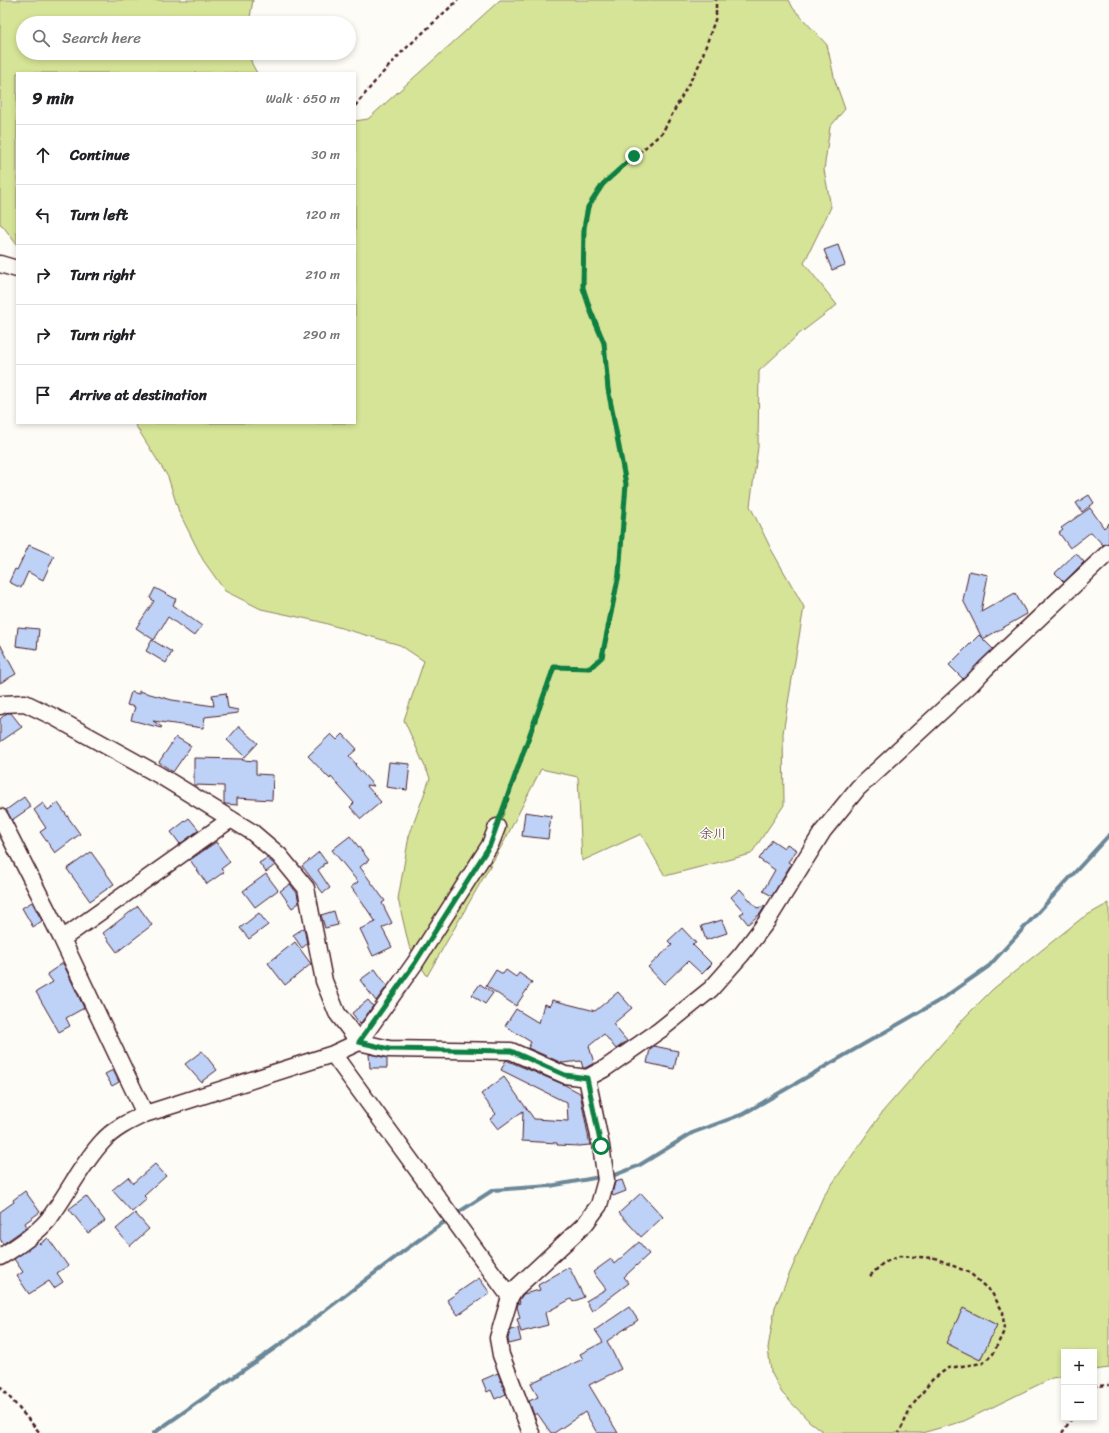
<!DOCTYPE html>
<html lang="en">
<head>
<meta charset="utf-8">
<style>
  :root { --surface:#fff; --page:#f6f6f6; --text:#202124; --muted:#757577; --line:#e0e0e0 }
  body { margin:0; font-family:Sriracha,"Klee One",sans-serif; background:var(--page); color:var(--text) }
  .controls { position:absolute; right:12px; bottom:12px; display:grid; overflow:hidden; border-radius:0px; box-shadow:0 2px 6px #0003 }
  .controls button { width:36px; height:36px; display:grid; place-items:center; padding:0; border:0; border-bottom:1px solid var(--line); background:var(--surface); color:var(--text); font:20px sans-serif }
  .stop { position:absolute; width:12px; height:12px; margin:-9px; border:3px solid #0b8043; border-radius:50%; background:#fff }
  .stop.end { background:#0b8043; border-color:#fff; box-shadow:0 1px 4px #0008 }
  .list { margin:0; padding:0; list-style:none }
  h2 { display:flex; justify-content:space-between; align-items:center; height:52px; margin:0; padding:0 16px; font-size:17px }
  h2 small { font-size:13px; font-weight:400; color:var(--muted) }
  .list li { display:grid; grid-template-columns:26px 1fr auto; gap:12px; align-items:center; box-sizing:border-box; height:60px; padding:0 16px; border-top:1px solid var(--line) }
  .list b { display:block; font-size:15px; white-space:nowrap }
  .list em { font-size:13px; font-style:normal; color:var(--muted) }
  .icon { flex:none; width:22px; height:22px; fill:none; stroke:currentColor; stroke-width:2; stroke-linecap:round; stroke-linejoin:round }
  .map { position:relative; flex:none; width:1109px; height:1433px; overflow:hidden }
  .search { position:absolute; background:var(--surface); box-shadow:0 2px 6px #0003; left:16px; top:16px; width:340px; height:44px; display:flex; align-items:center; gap:10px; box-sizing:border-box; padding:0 14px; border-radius:22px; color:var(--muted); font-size:15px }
  .panel { position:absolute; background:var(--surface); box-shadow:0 2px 6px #0003; left:16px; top:72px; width:340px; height:352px; border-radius:0px }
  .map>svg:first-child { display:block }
  .green { fill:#d6e497; stroke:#908261 }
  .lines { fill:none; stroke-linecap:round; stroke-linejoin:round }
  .stream { stroke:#6c8898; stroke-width:4 }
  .building { fill:#bed1f6; stroke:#4a1f2b }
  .minor-casing { stroke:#4a1f2b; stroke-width:19 }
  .path { stroke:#4a1f2b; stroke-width:2.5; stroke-dasharray:4 3; stroke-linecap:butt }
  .minor { stroke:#fdfcf7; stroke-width:16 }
  .route { stroke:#0b8043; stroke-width:5 }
  .labels { text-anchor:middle; stroke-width:3; stroke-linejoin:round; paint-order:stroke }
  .neighbourhood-label { font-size:14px; fill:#4a1f2b; stroke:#fdfcf7 }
</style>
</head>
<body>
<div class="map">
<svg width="1109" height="1433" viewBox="0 0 1109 1433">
  <rect width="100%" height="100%" fill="#fdfcf7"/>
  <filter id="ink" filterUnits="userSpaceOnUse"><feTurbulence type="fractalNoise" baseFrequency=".025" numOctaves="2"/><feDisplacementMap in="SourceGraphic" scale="8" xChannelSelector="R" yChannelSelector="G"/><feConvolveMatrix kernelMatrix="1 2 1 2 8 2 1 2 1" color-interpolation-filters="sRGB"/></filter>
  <g filter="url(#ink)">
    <!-- green -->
    <path class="green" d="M0 0H253L249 23H23V53H249L252 64 257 73H17V245L3 226 0 224Z
      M500 0H789L793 8 827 45 835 81 845 109 830 127 824 170 831 207 804 263 837 305 799 334 759 371 758 447 750 506 771 549 804 607 783 733 784 805 751 854 665 876 641 834 582 861 578 777 541 769 505 840 427 976 409 946 398 899 409 836 430 778 404 720 424 661 400 645 317 621 261 609 225 591 203 560 179 512 168 477 134 423H355V121L368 119Z
      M1109 903V1368L1094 1370V1352H1064V1376L1052 1378 964 1421 922 1433H825L810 1422 782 1393 771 1372 768 1348 775 1307 823 1197 884 1110 965 1017 993 989 1082 918Z"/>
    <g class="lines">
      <!-- stream -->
      <path class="stream" d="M615 1175 638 1166 692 1133 743 1114 942 999 989 966 1109 835
        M459 1212 493 1190 550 1186 600 1177
        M154 1433 285 1341 409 1247 447 1220"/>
    </g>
    <!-- building -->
    <path class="building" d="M838 245 845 265 832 270 824 250Z
      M1089 495 1094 503 1082 512 1076 503Z
      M1090 508 1104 528 1109 523V543L1103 545 1091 532 1070 548 1059 533 1063 530 1061 528Z
      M29 545 54 556 43 580 28 572 21 588 9 582 15 569 17 570Z
      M1076 553 1084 562 1064 582 1055 573Z
      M969 571 988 575 981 612 1015 593 1027 614 983 639 993 649 963 679 949 665 979 635 982 638 963 600Z
      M155 588 176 599 173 605 202 626 194 636 168 617 154 640 136 628 154 601 150 598Z
      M18 627 39 629 37 649 16 646Z
      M152 640 172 652 166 663 146 651Z
      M0 644 16 674 0 683Z
      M139 691 172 700 214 706 212 695 226 693 228 708 238 710V713L205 717 203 728 153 721 162 727 161 728 131 720 135 707 127 705 131 692 139 694Z
      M7 713H11L22 727 0 742V719Z
      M239 726 258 743 245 757 227 740Z
      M331 734 337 740 343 734 357 749 349 756 356 764 355 765 374 786 366 785 381 802 361 819 350 807 354 803 331 777 330 779 308 756Z
      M176 737 191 746 173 772 159 762Z
      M194 758 243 759 242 760 256 761V774L273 775 272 800 237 798V805L225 804 224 803V786L194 785Z
      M389 762 410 764 407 790 386 787Z
      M24 797 31 807 12 820 6 810Z
      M43 803 48 810 58 803 80 834 55 853 40 832 46 828 34 810Z
      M525 812 551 816 548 839 522 836Z
      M189 818 199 830 180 844 171 832Z
      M350 836 369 860 360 867 385 901 382 903 392 923 382 928 392 947 373 956 360 929 376 922 351 887 358 882 332 850Z
      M772 840 784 848 787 844 797 850 788 862 791 864 772 896 763 891 775 870 759 859Z
      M216 842 230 862 221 869 224 872 207 884 190 860Z
      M91 852 114 884 90 901 67 869Z
      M319 852 327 863 323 864V866L318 870 330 888 323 893 302 866Z
      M267 858 275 865 266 872 259 863Z
      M266 874 278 890 255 907 243 891Z
      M290 884 297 893 299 903 292 908 280 891Z
      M740 889 757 908 765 906 760 914 748 924 740 914 744 912 731 897Z
      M32 902 42 921 33 927 22 908Z
      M138 906 152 925 117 952 103 933Z
      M334 911 338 925 325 928 321 915Z
      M259 913 268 925 249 939 240 928Z
      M722 920 727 933 706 940 701 926Z
      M304 928 307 944 302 948 293 935Z
      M682 928 696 943 692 944 712 964 702 974 688 961 664 984 648 967 672 945 668 941Z
      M295 942 311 964 285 985 268 963Z
      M63 963 84 1008 66 1018 70 1026 59 1032 36 992 53 982 47 974Z
      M375 969 387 986 376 1001 360 980Z
      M496 970 503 974 506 970 516 977 519 973 532 982 516 1006 486 986Z
      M480 984 493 993 485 1004 472 995Z
      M618 992 632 1008 613 1024 627 1041 616 1049 604 1034 589 1046 594 1063 585 1068H583L581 1061 562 1063 528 1048 531 1042 505 1026 516 1009 539 1023 544 1004 550 1006 552 1000 595 1011Z
      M368 1000 373 1006 360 1024 352 1013Z
      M654 1046 678 1051 674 1069 647 1063 650 1049Z
      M202 1051 217 1070 201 1082 185 1064Z
      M369 1054 387 1058V1068H370Z
      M506 1060 565 1085 580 1093 590 1145 579 1146 557 1145V1143L522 1141 523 1111 498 1129 490 1119 496 1114 481 1094 504 1077 534 1119 568 1121 567 1103 501 1070Z
      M113 1070 119 1082 112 1086 105 1074Z
      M155 1164 166 1176 144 1196 147 1199 132 1212 112 1190 128 1177 133 1183Z
      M622 1180 626 1191 613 1196 612 1194 615 1182Z
      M25 1191 40 1212 25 1223 27 1227 3 1244 0 1239V1212L14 1202 13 1200Z
      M641 1193 663 1217 641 1237 619 1213Z
      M86 1196 105 1221 88 1233 69 1209Z
      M135 1213 149 1229 130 1246 116 1229Z
      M48 1238 68 1266 57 1273 63 1282 54 1288 49 1281 29 1294 17 1276 23 1272 14 1259 38 1242 40 1244Z
      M639 1242 649 1254 624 1277 629 1283 592 1311 586 1301 606 1289 593 1272 611 1259 614 1264Z
      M569 1267 584 1297 573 1302 571 1299 545 1313 548 1325 521 1332 517 1319 520 1318 517 1307 518 1304 520 1303 519 1300 522 1296 523 1294 540 1290 538 1285Z
      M479 1278 490 1293 458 1315 447 1300Z
      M629 1307 638 1320 607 1341 621 1369 589 1385 618 1433H597L585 1412 554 1433H551L537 1413 534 1415 529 1401 538 1397 531 1383 583 1359 580 1354 603 1342 595 1330Z
      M963 1308 997 1325 980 1360 946 1343Z
      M518 1328 521 1341 509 1344 508 1339 510 1330Z
      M498 1373 506 1394 495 1399 491 1390 487 1392 482 1380Z"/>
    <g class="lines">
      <!-- minor casing -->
      <g class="minor-casing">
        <path id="minor" d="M0 264 17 269
          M0 706 3 704 25 703 54 717 159 775 252 832 279 855 306 888 324 981 337 1013 359 1042 389 1049 511 1051 565 1075 587 1078 604 1069 660 1030 711 989 742 954 767 921 823 831 858 788 971 684 986 668 1109 552
          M0 817 62 939 145 1114
          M62 939 231 819
          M333 1054 510 1297
          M0 1257C15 1248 36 1234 48 1220 67 1195 81 1165 102 1142 113 1129 130 1121 145 1114L333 1054 359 1042 415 963 490 845 497 827
          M531 1433 501 1355 498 1338 510 1297 514 1290 585 1224 599 1205 606 1180 601 1146 587 1078"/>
      </g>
      <!-- path -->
      <path class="path" d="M355 106 378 78 402 52 458 0
        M502 815 554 667 590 668 602 657 619 574 626 484 608 389 604 343 591 312 583 288 584 228 588 207 603 184 662 133 700 63 716 17V0
        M870 1276 883 1263 900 1256 935 1258 970 1273 992 1293 1003 1312 1004 1331 993 1354 983 1363 948 1368 932 1380 912 1406 899 1433
        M0 1386 40 1433
        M1094 1388 1096 1386 1109 1385
        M1062 1433 1072 1418"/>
      <!-- minor -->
      <use href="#minor" class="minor"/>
    </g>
  </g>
  <g class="lines" filter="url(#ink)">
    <!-- route -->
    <path class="route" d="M601 1146 587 1078 565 1075 511 1051 389 1049 359 1042 415 963 490 845 554 667 590 668 602 657 619 574 626 484 608 389 604 343 591 312 583 288 584 228 588 207 603 184 634 156"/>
  </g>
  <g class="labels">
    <!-- neighbourhood labels -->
    <g class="neighbourhood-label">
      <text x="713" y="838">余川</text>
    </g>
  </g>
</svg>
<div class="controls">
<button>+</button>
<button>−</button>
</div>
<div class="stop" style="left:601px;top:1146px"></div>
<div class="stop end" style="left:634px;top:156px"></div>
<div class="search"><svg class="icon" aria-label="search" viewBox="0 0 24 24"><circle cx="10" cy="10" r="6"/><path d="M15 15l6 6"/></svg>Search here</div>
<section class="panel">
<h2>9 min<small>Walk · 650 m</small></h2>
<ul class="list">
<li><svg class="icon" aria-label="ahead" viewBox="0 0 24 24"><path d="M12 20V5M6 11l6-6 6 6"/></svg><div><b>Continue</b></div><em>30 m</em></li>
<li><svg class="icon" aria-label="left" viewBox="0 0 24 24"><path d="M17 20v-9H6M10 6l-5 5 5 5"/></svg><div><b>Turn left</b></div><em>120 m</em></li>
<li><svg class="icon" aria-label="right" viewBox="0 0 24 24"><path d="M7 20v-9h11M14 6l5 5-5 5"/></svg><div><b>Turn right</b></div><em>210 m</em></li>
<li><svg class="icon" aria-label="right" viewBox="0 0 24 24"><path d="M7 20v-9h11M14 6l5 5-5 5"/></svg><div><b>Turn right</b></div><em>290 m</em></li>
<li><svg class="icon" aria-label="arrive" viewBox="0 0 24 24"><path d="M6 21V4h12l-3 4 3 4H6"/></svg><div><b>Arrive at destination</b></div></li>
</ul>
</section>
</div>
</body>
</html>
